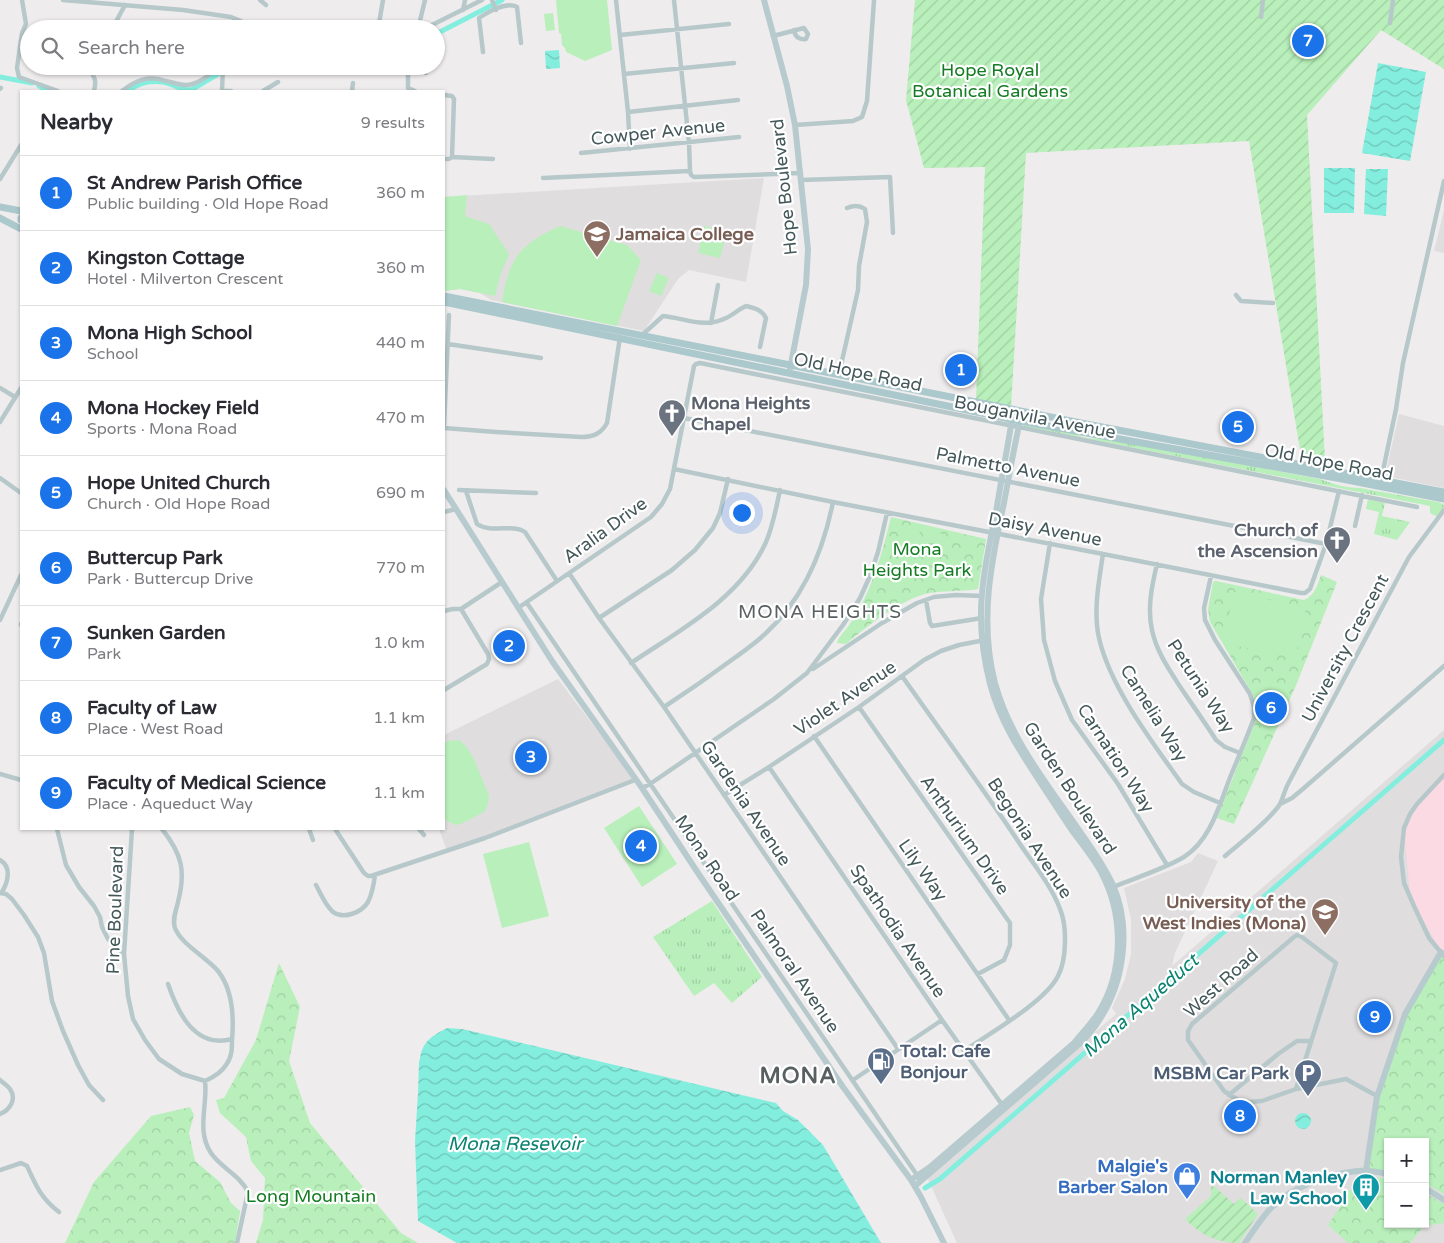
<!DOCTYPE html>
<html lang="en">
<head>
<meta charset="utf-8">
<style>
  :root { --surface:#fff; --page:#f2f2f3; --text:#2b2b33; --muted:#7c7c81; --line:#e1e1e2; --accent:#1a73e8 }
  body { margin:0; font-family:"Varela Round",sans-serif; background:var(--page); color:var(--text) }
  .controls { position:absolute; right:15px; bottom:15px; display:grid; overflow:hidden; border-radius:0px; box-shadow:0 1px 4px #0004 }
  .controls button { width:45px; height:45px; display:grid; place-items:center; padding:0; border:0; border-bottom:1px solid var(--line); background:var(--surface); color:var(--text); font:25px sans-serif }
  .you { position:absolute; left:741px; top:512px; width:18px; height:18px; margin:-12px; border:4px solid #fff; border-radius:50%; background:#1a73e8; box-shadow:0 0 0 8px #1a73e833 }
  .badge { display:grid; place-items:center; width:32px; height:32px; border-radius:50%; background:var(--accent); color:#fff; font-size:16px; font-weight:700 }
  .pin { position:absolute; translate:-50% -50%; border:2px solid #fff; box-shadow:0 1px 5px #0006 }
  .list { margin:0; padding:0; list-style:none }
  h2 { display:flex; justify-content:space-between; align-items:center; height:65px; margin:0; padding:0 20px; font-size:21px }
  h2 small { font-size:16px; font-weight:400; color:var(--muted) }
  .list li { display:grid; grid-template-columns:32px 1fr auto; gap:15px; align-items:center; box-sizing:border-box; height:75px; padding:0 20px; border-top:1px solid var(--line) }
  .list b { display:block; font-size:19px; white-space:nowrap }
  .list p { margin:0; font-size:16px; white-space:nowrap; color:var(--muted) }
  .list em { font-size:16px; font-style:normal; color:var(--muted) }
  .icon { flex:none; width:28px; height:28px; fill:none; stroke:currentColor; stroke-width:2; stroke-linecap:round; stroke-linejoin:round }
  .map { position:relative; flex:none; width:1444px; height:1243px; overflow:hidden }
  .search { position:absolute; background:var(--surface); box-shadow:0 1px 4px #0004; left:20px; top:20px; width:425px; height:55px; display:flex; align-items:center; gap:12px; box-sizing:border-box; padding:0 18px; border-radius:28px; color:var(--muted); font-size:19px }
  .panel { position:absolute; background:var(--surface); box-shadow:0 1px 4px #0004; left:20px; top:90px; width:425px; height:740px; border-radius:0px }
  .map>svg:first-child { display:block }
  .education { fill:#e0dddf; fill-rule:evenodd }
  .medical { fill:#fbdae3 }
  .grass { fill:url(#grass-tufts) }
  .forest { fill:url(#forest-crowns) }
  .garden { fill:url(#garden-furrows) }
  .pitch { fill:#b8efba }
  .water { fill:url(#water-waves) }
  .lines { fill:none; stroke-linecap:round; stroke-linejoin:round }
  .canal { stroke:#84eede; stroke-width:5 }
  .street { stroke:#b7c8ca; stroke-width:4.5 }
  .secondary { stroke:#b7cbcf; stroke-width:6 }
  .primary { stroke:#abc8cd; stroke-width:7 }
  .labels { text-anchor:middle; stroke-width:4.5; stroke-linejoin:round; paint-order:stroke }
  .park-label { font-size:18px; fill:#147c23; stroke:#fff }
  .street-label { font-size:18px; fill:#44585a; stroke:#fff }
  .education-label { font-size:18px; font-weight:bold; fill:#785e54; stroke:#fff; text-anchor:start }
  .worship-label { font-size:18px; font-weight:bold; fill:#5b616d; stroke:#fff; text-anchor:start }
  .service-label { font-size:18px; font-weight:bold; fill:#4e5e75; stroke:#fff; text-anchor:start }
  .shop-label { font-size:18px; font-weight:bold; fill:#366cbe; stroke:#fff; text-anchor:end }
  .culture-label { font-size:18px; font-weight:bold; fill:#0d838f; stroke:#fff; text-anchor:end }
  .neighbourhood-label { font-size:19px; letter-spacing:1px; fill:#596062; stroke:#fff }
  .water-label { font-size:19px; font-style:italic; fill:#0a8371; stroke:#fff }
  .district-label { font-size:22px; font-weight:bold; letter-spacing:1px; fill:#596062; stroke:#fff }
</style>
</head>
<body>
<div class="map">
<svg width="1444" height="1243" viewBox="0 0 1444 1243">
  <defs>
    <pattern id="grass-tufts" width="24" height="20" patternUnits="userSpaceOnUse" patternTransform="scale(1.25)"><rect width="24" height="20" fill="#b8efba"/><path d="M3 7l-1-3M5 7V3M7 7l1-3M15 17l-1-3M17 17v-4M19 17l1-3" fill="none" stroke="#9fcfa2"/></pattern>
    <pattern id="forest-crowns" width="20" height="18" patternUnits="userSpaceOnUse" patternTransform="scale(1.25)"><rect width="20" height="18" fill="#b8efba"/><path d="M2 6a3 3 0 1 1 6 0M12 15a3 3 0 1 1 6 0" fill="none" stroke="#9fcfa2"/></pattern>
    <pattern id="garden-furrows" width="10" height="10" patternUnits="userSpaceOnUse" patternTransform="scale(1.25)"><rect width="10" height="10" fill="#b8efba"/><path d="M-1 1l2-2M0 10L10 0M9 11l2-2" fill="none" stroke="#9fcfa2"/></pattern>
    <pattern id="water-waves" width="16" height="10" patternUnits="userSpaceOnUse" patternTransform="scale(1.25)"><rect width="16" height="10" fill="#84eede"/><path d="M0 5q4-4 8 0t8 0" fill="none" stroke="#6ec4b7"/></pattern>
  </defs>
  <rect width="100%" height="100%" fill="#efeced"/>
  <!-- education -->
  <path class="education" d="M764 178 746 282 689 270 678 279 644 331 491 300 480 293 460 289 444 291V197Z
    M1444 210V253L1434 251Z
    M1399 414 1444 426V488L1385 476Z
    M558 679 635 780 447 851 439 829H444V735Z
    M1444 730V1243H957L927 1177 1116 1014 1112 1008 1125 979 1131 954V920L1124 888 1191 862 1198 853 1218 861 1175 953 1172 966ZM1388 1142H1425V1224H1388Z"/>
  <!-- medical -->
  <path class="medical" d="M1444 775V955L1441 952 1410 896 1404 828 1410 814Z"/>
  <!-- grass -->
  <path class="grass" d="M1024 425 1072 432C1082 439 1094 439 1106 438L1320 479C1333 484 1346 488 1360 488L1438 502 1443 504 1444 506 1438 517 1430 513V506L1023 426Z
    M1368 499 1385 503 1382 516 1410 522 1397 540 1374 534 1379 512 1366 509Z
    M712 901 762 977 732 1003 714 983 694 996 653 937Z"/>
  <!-- forest -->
  <path class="forest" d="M891 517 986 539 978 589C960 592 942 590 925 594 899 601 866 627 846 644L837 643 839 638C845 630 852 622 857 613 874 583 883 550 891 517Z
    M1321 575 1337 582 1297 683 1234 824 1217 818 1255 722C1257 712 1256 703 1252 693L1210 622 1208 609 1213 582 1216 581 1304 600C1315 595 1317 586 1321 575Z
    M1441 955 1444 958V1194L1425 1183V1142H1388V1171L1369 1169 1380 1091 1406 1014Z
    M279 963 300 1007 289 1061 310 1123 401 1233 418 1243H256L263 1220 265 1178 251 1161 246 1137 220 1113 216 1100 224 1098 256 1040Z
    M190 1107 194 1115 189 1133 195 1161 220 1182 231 1203 240 1211 235 1243H65L94 1182 151 1116Z
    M1373 1177 1388 1179V1224H1425V1193L1444 1204V1223L1424 1226 1410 1243H1348L1328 1225 1338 1210 1346 1200 1340 1192 1369 1188Z"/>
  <!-- garden -->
  <path class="garden" d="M915 0H1444V69L1381 30 1307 115 1325 461 1301 456 1249 141 1026 153 1011 407 976 400 985 167 924 168 906 100Z
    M1211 1186 1215 1187 1234 1204 1241 1198 1258 1214 1239 1243C1217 1243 1199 1234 1185 1219L1211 1196Z"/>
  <!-- pitch -->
  <path class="pitch" d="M556 0H607L612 50 585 61 566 52 565 48 562 45 561 34 559 33Z
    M553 13 555 30 546 31 544 14Z
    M467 195 465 216 489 224 509 254 501 273 495 296 460 289 444 291V197Z
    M560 226 627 245 641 260 617 326 502 302C509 258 520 244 560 226Z
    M704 226 727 231 720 258 698 253Z
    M657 273 669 278 661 296 649 291Z
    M912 525 921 526 916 549 907 548Z
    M936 533 943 534 941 549 933 547Z
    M1234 592 1306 608 1295 658 1223 643Z
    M459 740 466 746 474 759 489 796 487 807 484 812 463 823 456 825 447 821 444 816V744L448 741Z
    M639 806 677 864 642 887 604 828Z
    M529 842 549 916 502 928 483 854Z"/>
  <!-- water -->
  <path class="water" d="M559 50 560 68 546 69 545 51Z
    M1378 63 1426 72 1410 161 1362 153Z
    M1324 168H1355L1354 213H1324Z
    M1366 169H1388L1386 216 1364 214Z
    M447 1028 462 1029 776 1103 783 1111 798 1120 823 1145 881 1243H457L418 1221 415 1141 418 1093 419 1062C421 1057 420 1054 422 1050 427 1038 436 1034 447 1028Z
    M1295 1121a8 8 0 1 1 16 0a8 8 0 1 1-16 0Z"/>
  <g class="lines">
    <!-- canal -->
    <path class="canal" d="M436 34 502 0
      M0 77 32 83
      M39 86 50 91
      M128 91C138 83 150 80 163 82 173 84 181 90 191 90L223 71 235 66
      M925 1188 940 1179 1444 740"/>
    <!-- street -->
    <path class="street" d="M22 0 26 24 22 33 17 68 19 77 58 91
      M63 0 183 10 231 17 241 21 245 29
      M260 0 266 5
      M492 0 496 10
      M616 0 628 112 630 149
      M674 0 689 143 690 171 691 175 694 177 801 173
      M463 10 465 0
      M1261 17 1263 0
      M1390 23 1393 0
      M112 29 125 5
      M378 29 383 0
      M418 29 425 0
      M424 29 482 0
      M620 35 729 24
      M773 36 804 28 808 34 806 39C799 40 795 37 794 30
      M483 52 479 18C488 12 507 1 517 7L521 43
      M436 55 442 53 441 42
      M90 66C91 78 98 75 94 91
      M408 66V88L415 91
      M426 66V73
      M624 74 734 63
      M0 89 1 88
      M122 91C136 80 149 75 166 81 172 82 179 85 185 85 199 85 210 74 220 66
      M222 91 223 66
      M222 91H231
      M263 91 278 82
      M352 91 353 83
      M444 95 452 96 454 99 452 157
      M628 112 738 100
      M795 125 853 121 862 117 867 101 874 0
      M581 153 739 137
      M444 159H449L452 157 493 159
      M543 178 690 171
      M0 179 21 145
      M801 180 890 177 893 233
      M1236 295 1241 301 1273 303
      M711 323 718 285
      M642 335 663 316C685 318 704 329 726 318 733 315 739 309 746 306 755 308 762 310 766 318L760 347
      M448 344 541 358
      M839 374 858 290 859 266 867 222 865 209C859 205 854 205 847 208
      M0 388 15 397
      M684 418 1326 544
      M0 422 21 388
      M444 425 449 315
      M444 428 496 432 581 437C593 437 601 434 607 423L620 337
      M674 469 833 502 1103 554 1301 593H1305L1310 589 1326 544 1339 491
      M0 478 21 493
      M1381 480 1396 409 1403 363 1444 181
      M459 490 536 493
      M466 491 477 524C492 534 512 523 525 532L557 581
      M444 512 456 509
      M1355 526 1362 495
      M1050 543 1041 599 1044 640 1055 681 1072 720 1118 784 1167 865
      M1103 554C1099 581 1093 611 1099 638 1110 687 1153 743 1182 784L1194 792 1220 803
      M1157 564C1152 585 1147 608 1152 630 1156 650 1168 668 1179 685 1191 703 1204 721 1216 740L1225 747 1240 753
      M569 573 599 618 664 707 898 1049
      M926 600 930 623 932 626 982 618
      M527 603 919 1178
      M518 608 651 517 662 504 670 489 694 366 696 364 700 363 1417 507
      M461 609 502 582
      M444 611 453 609H461
      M599 618 672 570 695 550 713 528 720 513 728 479
      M0 620 21 575
      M21 624V625
      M631 663C680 630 741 598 766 542 773 526 776 508 780 490
      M813 669 882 623 917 603 934 597 956 595 982 596
      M902 676C940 730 979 783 1016 838 1030 860 1051 884 1060 909 1067 925 1067 959 1058 976 1045 1002 990 1033 964 1051
      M444 690 487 664 489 659 488 654 461 609
      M664 707C687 692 710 676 733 659 744 651 756 643 766 633 804 598 823 552 833 502
      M859 707 1010 923V945L1004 960 978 974
      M814 736 1009 1020
      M769 767 942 1020 1003 1106
      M0 774 21 780
      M1444 775 1417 804 1410 814 1404 828 1401 857 1404 883 1414 906 1429 938 1444 956
      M642 788 650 784 774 699 807 673 843 625 860 598 870 576 878 552 887 513
      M724 795 769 767 859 707 924 660 941 651 959 645 985 640
      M1280 804 1292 798 1304 788 1444 666
      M57 829 66 865 79 887 94 906 100 917 102 927 108 939 124 954
      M132 829 124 954 128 996 133 1019 145 1040 159 1059 182 1074 205 1081C214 1077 221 1073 226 1065 232 1057 232 1049 232 1040 234 1017 233 990 218 971 206 957 181 944 175 928 172 919 176 911 178 902 186 871 182 854 162 829
      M309 829 313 840
      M335 829 364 873 368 876H371L485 838 635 780
      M419 829 424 835
      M1225 856C1239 844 1271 819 1280 804 1283 798 1285 789 1289 782L1409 557 1444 510
      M0 860C12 867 8 882 2 892
      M316 885C321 894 325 905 333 912 344 920 362 912 368 902 372 894 374 883 375 875
      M1113 887C1135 878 1164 869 1184 857 1211 840 1220 803 1231 775 1239 756 1247 737 1254 718V707L1250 694 1215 640 1205 620 1204 608 1211 576
      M0 893 6 894 12 899 24 915 38 937 44 953 52 1001 63 1031 78 1065 89 1085 103 1100
      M168 984C178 1013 195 1049 232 1039
      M0 1080C3 1083 7 1085 10 1089 17 1099 10 1110 0 1114
      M853 1080 942 1020
      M205 1081C208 1104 196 1131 211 1153 221 1168 240 1175 248 1192L237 1243
      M1296 1089 1336 963 1302 937 1297 935 1294 937 1192 1024 1188 1031V1040L1224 1091 1238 1100 1249 1102 1262 1101 1296 1089 1346 1079 1377 1096
      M1229 1095 1278 1054 1297 1041H1311
      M0 1170 21 1163 27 1166C36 1186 41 1198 59 1212"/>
    <!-- secondary -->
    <path class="secondary" d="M764 0 787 86 795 125 808 249 806 285 790 369
      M444 490 552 661 642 788 698 873 843 1087 911 1180 921 1197 944 1243
      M1366 1171 1377 1096 1380 1088 1405 1014 1441 952
      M911 1180 930 1167 1074 1043C1082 1033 1091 1024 1098 1013 1124 972 1124 915 1101 872 1093 858 1083 845 1073 832 1062 816 1052 800 1042 785 1021 753 1000 722 990 684 983 656 979 624 982 594 984 567 990 540 996 512 1001 481 1007 451 1012 419L1015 415
      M915 1186 1084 1040C1088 1034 1094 1029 1098 1022 1124 984 1132 928 1113 885 1104 865 1091 847 1079 830 1047 784 1010 738 995 683 979 621 991 563 1004 503 1009 476 1014 448 1020 421L1017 410
      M1425 1188 1444 1200
      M1245 1243C1253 1231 1261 1219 1270 1209 1291 1187 1328 1174 1357 1171 1368 1170 1378 1172 1388 1174"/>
    <!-- primary -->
    <path class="primary" d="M0 207 21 211
      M0 218 21 229
      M21 218V220
      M444 296 1081 423 1444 492
      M444 302 1020 421 1342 479 1444 499"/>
  </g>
  <!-- icons -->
  <defs>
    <g id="school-pin" transform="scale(1.4375)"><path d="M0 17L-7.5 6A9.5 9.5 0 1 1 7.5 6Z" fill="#8d6e63" stroke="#fff"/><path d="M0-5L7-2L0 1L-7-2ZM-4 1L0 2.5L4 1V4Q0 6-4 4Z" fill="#fff"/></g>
    <g id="church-pin" transform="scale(1.4375)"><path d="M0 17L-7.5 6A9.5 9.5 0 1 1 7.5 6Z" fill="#6b7280" stroke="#fff"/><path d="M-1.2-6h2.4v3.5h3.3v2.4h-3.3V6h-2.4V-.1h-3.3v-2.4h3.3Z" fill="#fff"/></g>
    <g id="university-pin" transform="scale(1.4375)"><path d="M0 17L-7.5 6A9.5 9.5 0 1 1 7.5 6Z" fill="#8d6e63" stroke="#fff"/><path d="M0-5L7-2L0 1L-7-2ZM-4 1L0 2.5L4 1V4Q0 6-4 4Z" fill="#fff"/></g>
    <g id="fuel-pin" transform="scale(1.4375)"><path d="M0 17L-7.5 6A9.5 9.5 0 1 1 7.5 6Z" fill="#5c6f8a" stroke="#fff"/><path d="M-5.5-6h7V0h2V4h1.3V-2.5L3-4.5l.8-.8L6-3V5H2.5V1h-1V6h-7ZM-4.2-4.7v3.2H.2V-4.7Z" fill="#fff"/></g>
    <g id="parking-pin" transform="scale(1.4375)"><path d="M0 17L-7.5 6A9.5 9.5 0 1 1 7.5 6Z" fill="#5c6f8a" stroke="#fff"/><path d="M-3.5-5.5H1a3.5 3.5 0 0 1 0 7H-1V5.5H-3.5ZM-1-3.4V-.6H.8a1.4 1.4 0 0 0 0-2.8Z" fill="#fff"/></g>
    <g id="shop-pin" transform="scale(1.4375)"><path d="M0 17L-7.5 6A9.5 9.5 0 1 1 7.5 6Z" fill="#3f7fe0" stroke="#fff"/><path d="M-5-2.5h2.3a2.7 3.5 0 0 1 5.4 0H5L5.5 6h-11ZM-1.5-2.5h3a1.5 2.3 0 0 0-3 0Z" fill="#fff"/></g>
    <g id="building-pin" transform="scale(1.4375)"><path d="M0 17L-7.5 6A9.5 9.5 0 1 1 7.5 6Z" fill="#0f9aa8" stroke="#fff"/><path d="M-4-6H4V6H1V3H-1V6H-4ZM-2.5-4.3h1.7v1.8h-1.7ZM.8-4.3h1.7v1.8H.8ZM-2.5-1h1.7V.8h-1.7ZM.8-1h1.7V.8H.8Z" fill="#fff"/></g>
  </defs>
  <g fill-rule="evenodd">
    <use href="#school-pin" x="597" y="234"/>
    <use href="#church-pin" x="672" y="413"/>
    <use href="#church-pin" x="1337" y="540"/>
    <use href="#university-pin" x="1325" y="912"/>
    <use href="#fuel-pin" x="881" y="1061"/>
    <use href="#parking-pin" x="1308" y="1073"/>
    <use href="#shop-pin" x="1187" y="1176"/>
    <use href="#building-pin" x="1366" y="1187"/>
  </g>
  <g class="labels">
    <!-- park labels -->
    <g class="park-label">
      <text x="990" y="76">Hope Royal<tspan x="990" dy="21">Botanical Gardens</tspan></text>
      <text x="917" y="555">Mona<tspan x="917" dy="21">Heights Park</tspan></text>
      <text x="311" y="1202">Long Mountain</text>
    </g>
    <!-- street labels -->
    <g class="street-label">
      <text transform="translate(658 132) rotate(-6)" y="6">Cowper Avenue</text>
      <text transform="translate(784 187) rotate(-96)" y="6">Hope Boulevard</text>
      <text transform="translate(858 372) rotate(12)" y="6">Old Hope Road</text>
      <text transform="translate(1035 417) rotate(11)" y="6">Bouganvila Avenue</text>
      <text transform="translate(1329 462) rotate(11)" y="6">Old Hope Road</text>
      <text transform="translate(1008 467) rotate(11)" y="6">Palmetto Avenue</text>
      <text transform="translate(1045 529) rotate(11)" y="6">Daisy Avenue</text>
      <text transform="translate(605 530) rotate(-36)" y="6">Aralia Drive</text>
      <text transform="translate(1345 648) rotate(-62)" y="6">University Crescent</text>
      <text transform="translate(1201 686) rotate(57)" y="6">Petunia Way</text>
      <text transform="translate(845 698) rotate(-34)" y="6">Violet Avenue</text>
      <text transform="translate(1154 713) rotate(58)" y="6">Camelia Way</text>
      <text transform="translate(1116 758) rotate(57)" y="6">Carnation Way</text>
      <text transform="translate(1070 788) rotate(57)" y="6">Garden Boulevard</text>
      <text transform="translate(746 803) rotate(56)" y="6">Gardenia Avenue</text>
      <text transform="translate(965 835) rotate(55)" y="6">Anthurium Drive</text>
      <text transform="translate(1030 838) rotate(57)" y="6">Begonia Avenue</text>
      <text transform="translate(707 858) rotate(56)" y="6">Mona Road</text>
      <text transform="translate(923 870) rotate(55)" y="6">Lily Way</text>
      <text transform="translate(115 910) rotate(-88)" y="6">Pine Boulevard</text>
      <text transform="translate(898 931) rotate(56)" y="6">Spathodia Avenue</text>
      <text transform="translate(795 971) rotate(56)" y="6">Palmoral Avenue</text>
      <text transform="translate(1221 983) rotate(-42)" y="6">West Road</text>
    </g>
    <!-- education labels -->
    <g class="education-label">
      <text x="616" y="240">Jamaica College</text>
      <text x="1306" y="908" text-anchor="end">University of the<tspan x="1306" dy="21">West Indies (Mona)</tspan></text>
    </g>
    <!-- worship labels -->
    <g class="worship-label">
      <text x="691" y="409">Mona Heights<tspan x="691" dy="21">Chapel</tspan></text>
      <text x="1318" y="536" text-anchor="end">Church of<tspan x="1318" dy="21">the Ascension</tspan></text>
    </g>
    <!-- service labels -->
    <g class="service-label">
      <text x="900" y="1057">Total: Cafe<tspan x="900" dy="21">Bonjour</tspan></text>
      <text x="1289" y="1079" text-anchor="end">MSBM Car Park</text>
    </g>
    <!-- shop labels -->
    <g class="shop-label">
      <text x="1168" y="1172">Malgie's<tspan x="1168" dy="21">Barber Salon</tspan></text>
    </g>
    <!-- culture labels -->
    <g class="culture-label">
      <text x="1347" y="1183">Norman Manley<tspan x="1347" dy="21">Law School</tspan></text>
    </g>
    <!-- neighbourhood labels -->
    <g class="neighbourhood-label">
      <text x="820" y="618">MONA HEIGHTS</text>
    </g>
    <!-- water labels -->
    <g class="water-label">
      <text transform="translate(1140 1005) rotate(-41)" y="7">Mona Aqueduct</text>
      <text x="515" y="1150">Mona Resevoir</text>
    </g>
    <!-- district labels -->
    <g class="district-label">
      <text x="798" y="1083">MONA</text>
    </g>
  </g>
</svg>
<div class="controls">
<button>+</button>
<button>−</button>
</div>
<div class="you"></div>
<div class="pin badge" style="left:961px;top:370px">1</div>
<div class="pin badge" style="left:509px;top:646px">2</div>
<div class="pin badge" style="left:531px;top:757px">3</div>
<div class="pin badge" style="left:641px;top:846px">4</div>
<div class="pin badge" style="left:1238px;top:427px">5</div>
<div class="pin badge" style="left:1271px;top:708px">6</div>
<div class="pin badge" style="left:1308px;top:41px">7</div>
<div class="pin badge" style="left:1240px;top:1116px">8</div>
<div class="pin badge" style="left:1375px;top:1017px">9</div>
<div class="search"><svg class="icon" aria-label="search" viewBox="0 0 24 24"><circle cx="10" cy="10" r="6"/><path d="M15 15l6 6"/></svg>Search here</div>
<section class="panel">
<h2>Nearby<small>9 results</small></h2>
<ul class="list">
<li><span class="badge">1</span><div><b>St Andrew Parish Office</b><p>Public building · Old Hope Road</p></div><em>360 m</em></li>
<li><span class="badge">2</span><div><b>Kingston Cottage</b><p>Hotel · Milverton Crescent</p></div><em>360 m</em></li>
<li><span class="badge">3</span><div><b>Mona High School</b><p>School</p></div><em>440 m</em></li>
<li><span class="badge">4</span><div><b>Mona Hockey Field</b><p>Sports · Mona Road</p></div><em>470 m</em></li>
<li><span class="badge">5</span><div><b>Hope United Church</b><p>Church · Old Hope Road</p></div><em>690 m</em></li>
<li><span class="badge">6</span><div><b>Buttercup Park</b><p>Park · Buttercup Drive</p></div><em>770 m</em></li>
<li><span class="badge">7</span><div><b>Sunken Garden</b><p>Park</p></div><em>1.0 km</em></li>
<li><span class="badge">8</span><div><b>Faculty of Law</b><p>Place · West Road</p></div><em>1.1 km</em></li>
<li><span class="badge">9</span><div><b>Faculty of Medical Science</b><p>Place · Aqueduct Way</p></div><em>1.1 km</em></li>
</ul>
</section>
</div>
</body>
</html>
